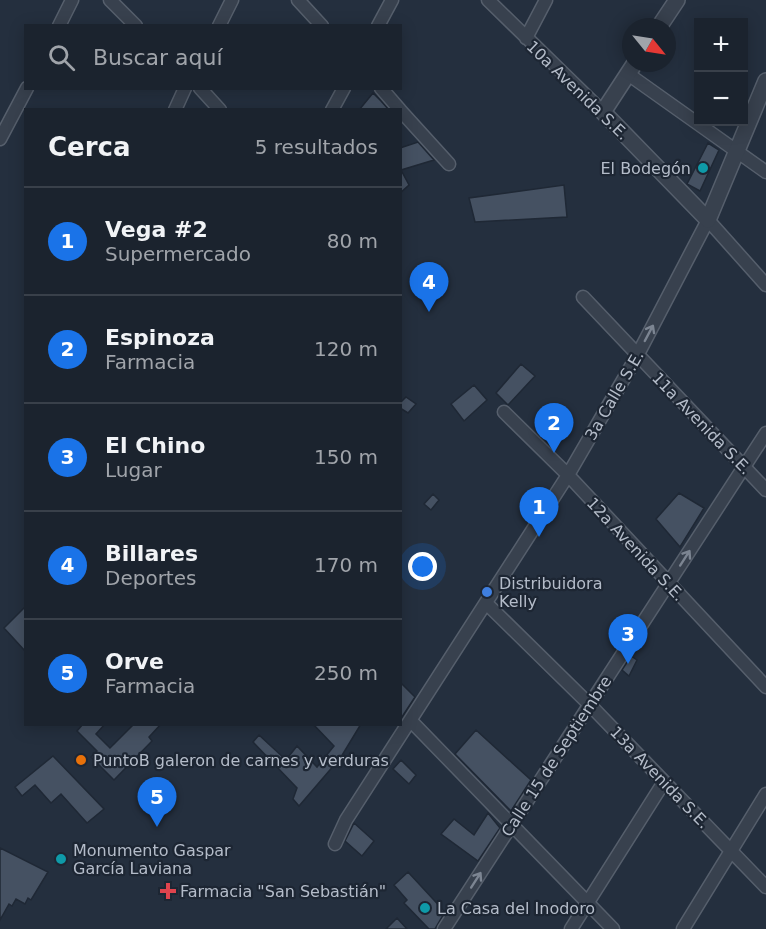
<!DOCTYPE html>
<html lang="es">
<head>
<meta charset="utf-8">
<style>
  :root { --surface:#1b232e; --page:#242b36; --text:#f1f3f6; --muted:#a0a4aa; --line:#39404a; --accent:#1a73e8 }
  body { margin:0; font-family:"DejaVu Sans",sans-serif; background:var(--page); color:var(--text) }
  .controls { position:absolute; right:18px; top:18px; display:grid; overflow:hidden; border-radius:0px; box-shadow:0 3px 15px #0003 }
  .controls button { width:54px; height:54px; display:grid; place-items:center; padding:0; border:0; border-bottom:2px solid var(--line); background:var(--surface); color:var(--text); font:30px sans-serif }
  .compass { position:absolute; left:622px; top:18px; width:54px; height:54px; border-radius:50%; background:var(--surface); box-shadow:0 3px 15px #0003; rotate:120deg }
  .you { position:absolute; left:423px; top:567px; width:21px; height:21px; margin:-15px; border:4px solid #fff; border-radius:50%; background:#1a73e8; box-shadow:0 0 0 9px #1a73e833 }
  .badge { display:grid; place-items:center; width:39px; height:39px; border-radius:50%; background:var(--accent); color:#fff; font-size:20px; font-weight:700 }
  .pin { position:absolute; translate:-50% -50px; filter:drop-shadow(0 2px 3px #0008) }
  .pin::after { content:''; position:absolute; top:32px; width:21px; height:18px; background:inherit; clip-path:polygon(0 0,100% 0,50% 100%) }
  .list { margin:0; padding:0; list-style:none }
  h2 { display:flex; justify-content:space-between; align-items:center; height:78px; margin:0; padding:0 24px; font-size:26px }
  h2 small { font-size:20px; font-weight:400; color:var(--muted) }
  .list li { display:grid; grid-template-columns:39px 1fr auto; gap:18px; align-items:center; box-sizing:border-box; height:108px; padding:0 24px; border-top:2px solid var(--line) }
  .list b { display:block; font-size:22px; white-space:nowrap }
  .list p { margin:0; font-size:20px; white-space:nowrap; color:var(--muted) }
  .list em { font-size:20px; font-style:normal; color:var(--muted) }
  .icon { flex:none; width:33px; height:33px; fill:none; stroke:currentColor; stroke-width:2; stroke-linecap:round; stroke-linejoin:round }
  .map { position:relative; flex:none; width:766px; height:929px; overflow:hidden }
  .search { position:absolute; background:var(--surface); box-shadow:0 3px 15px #0003; left:24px; top:24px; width:378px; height:66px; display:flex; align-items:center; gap:15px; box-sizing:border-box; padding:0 21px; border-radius:0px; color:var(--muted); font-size:22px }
  .panel { position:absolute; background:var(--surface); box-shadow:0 3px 15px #0003; left:24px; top:108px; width:378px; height:618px; border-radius:0px }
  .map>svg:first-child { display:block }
  .building { fill:#455162; stroke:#1f2835; stroke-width:1.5 }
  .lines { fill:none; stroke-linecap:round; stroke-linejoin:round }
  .minor-casing { stroke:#565f6c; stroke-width:15 }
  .tertiary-casing { stroke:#565f6c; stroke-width:18 }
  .minor { stroke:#38414e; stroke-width:12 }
  .tertiary { stroke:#38414e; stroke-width:15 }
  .oneway { stroke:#7c8592 }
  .culture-dot { fill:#0f9aa8; stroke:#1d2633; stroke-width:2 }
  .shop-dot { fill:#3f7fe0; stroke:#1d2633; stroke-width:2 }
  .food-dot { fill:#e8710a; stroke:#1d2633; stroke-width:2 }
  .health-dot { fill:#e0444e; stroke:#1d2633; stroke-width:2 }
  .labels { text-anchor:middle; stroke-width:4.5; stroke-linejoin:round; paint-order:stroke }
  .street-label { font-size:16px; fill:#b4bcc9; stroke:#1d2633 }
  .poi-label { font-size:16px; fill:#b4bcc9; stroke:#1d2633; text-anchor:start }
</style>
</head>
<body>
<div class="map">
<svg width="766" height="929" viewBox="0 0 766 929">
  <rect width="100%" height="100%" fill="#242f3e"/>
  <!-- building -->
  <path class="building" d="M373 93 381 101 389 110H359Z
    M418 142 434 160 401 170 409 185 400 193V148Z
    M708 143 719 150 700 191 687 184Z
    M564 185 567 217 475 222 469 198Z
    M521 364 535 376 508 405 496 393Z
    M474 385 487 400 464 421 451 404Z
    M406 397 416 404 408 413 400 408V403Z
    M679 493 704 508 680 547 656 519Z
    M433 494 439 500 431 510 424 504Z
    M26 606V652L4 628Z
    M631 656 637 660 629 676 622 670Z
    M400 682 415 697 400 720Z
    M83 724H105L96 734 110 748 134 724H161L149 737 152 741 114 780 91 757 97 751 77 731Z
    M313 724H361L341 757 299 806 293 799 297 788 253 742 259 735 286 760 297 746 317 767 334 746Z
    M476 730 531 780 511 811 455 754Z
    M53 756 104 809 87 823 61 794 51 803 35 785 22 796 15 787Z
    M401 760 416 775 409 784 393 769Z
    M488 813 500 828 478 861 441 834 454 819 474 835Z
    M354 823 374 841 362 856 345 841Z
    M0 848 48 872 31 900 28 898 25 904 16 899 12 906 9 904 0 920Z
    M408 872 445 912 435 929H429L404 903 407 900 394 885Z
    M397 918 407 929H386Z"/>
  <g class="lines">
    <!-- minor casing -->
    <g class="minor-casing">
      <path id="minor" d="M110 0 136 26
        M298 0 322 26
        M488 0 603 112
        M59 26 72 0
        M219 26 232 0
        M378 26 392 0
        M526 38 546 0
        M628 74 766 172
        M200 88 220 110
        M381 88 400 110
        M175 110 185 88
        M332 110 344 88
        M400 110 449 164
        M0 139 27 88
        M583 297 766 490
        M504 412 568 475 766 687
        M486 603 590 705 766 887
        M411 721 613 929
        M335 844 346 820 568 475 637 356 708 220 766 285
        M444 929 766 433
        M571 929 664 782
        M683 929 766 794"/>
    </g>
    <!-- tertiary casing -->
    <g class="tertiary-casing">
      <path id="tertiary" d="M659 27 677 0
        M635 63 603 112 708 220 766 81"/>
    </g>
    <!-- minor -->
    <use href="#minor" class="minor"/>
    <!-- tertiary -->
    <use href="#tertiary" class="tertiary"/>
  </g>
  <!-- one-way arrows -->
  <defs><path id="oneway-shaft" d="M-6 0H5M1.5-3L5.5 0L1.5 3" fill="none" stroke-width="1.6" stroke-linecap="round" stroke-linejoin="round" transform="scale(1.5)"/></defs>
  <g class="oneway">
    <use href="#oneway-shaft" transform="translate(649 333) rotate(-62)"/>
    <use href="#oneway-shaft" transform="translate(685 558) rotate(-57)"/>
    <use href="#oneway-shaft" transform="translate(476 880) rotate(-57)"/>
  </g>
  <!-- markers -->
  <g class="culture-dot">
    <circle cx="703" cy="168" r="6"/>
    <circle cx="61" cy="859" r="6"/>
    <circle cx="425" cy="908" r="6"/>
  </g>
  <circle class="shop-dot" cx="487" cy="592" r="6"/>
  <circle class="food-dot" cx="81" cy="760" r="6"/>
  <path class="health-dot" d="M165 882h6v6h6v6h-6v6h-6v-6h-6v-6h6z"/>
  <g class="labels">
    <!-- street labels -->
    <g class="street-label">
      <text transform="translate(578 90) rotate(44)" y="6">10a Avenida S.E.</text>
      <text transform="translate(614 395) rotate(-60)" y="6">3a Calle S.E.</text>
      <text transform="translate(702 423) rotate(46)" y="6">11a Avenida S.E.</text>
      <text transform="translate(636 549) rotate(47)" y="6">12a Avenida S.E.</text>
      <text transform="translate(556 756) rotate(-57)" y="6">Calle 15 de Septiembre</text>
      <text transform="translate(660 777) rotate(46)" y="6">13a Avenida S.E.</text>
    </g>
    <!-- poi labels -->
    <g class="poi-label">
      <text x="691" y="174" text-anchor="end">El Bodegón</text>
      <text x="499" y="589">Distribuidora<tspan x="499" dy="18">Kelly</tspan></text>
      <text x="93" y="766">PuntoB galeron de carnes y verduras</text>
      <text x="73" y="856">Monumento Gaspar<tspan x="73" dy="18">García Laviana</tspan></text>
      <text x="180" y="897">Farmacia "San Sebastián"</text>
      <text x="437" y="914">La Casa del Inodoro</text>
    </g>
  </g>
</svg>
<div class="controls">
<button>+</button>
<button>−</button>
</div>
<svg class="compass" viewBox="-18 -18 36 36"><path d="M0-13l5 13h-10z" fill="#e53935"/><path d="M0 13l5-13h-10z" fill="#a0a4aa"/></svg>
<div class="you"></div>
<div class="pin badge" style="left:539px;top:537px">1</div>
<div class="pin badge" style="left:554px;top:453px">2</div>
<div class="pin badge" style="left:628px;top:664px">3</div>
<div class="pin badge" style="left:429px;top:312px">4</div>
<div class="pin badge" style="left:157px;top:827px">5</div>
<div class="search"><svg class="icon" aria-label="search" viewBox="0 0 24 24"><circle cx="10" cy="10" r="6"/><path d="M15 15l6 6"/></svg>Buscar aquí</div>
<section class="panel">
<h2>Cerca<small>5 resultados</small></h2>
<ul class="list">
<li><span class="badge">1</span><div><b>Vega #2</b><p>Supermercado</p></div><em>80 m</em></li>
<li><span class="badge">2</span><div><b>Espinoza</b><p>Farmacia</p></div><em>120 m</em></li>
<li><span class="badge">3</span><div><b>El Chino</b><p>Lugar</p></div><em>150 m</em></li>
<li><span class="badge">4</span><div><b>Billares</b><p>Deportes</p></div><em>170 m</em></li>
<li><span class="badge">5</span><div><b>Orve</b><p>Farmacia</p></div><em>250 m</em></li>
</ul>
</section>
</div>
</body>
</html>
